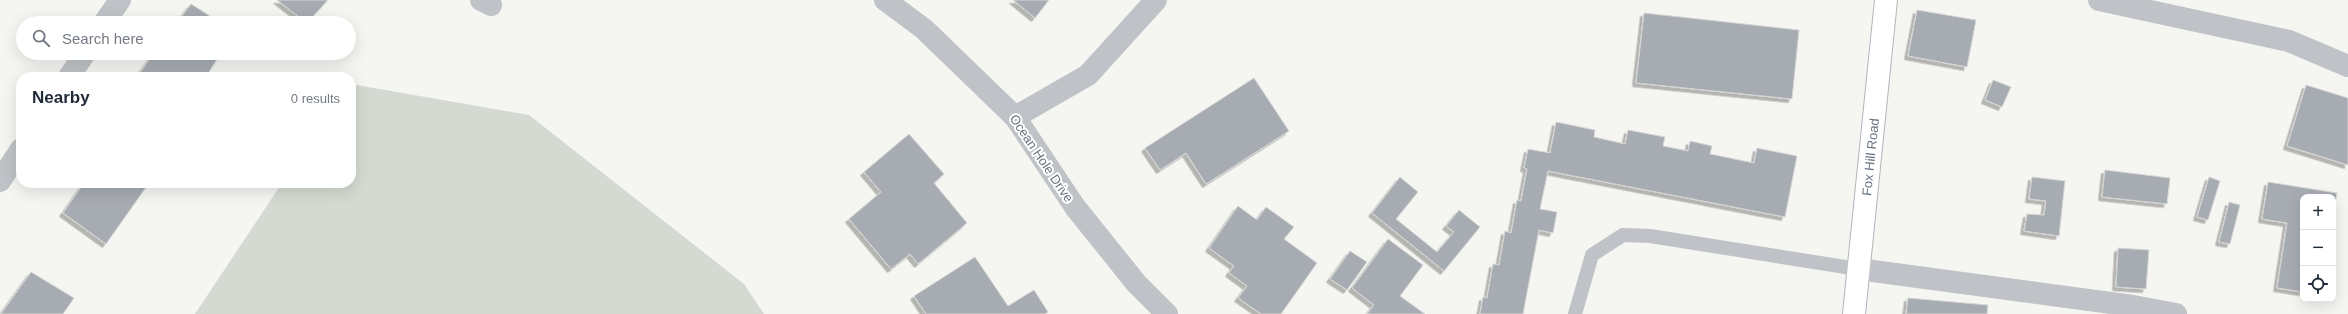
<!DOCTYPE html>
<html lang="en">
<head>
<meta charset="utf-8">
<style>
  :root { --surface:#fff; --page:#f6f6f7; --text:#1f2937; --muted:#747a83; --line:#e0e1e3 }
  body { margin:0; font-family:Helvetica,sans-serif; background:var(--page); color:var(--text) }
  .controls { position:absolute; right:12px; bottom:12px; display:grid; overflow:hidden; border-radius:8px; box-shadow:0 4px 16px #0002 }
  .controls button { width:36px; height:36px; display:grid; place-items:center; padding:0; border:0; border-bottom:1px solid var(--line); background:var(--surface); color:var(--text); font:20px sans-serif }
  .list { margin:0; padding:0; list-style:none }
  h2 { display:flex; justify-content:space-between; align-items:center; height:52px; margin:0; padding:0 16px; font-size:17px }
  h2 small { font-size:13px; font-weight:400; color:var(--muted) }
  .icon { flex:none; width:22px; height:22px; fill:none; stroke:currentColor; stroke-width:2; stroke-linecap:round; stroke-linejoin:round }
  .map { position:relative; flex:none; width:2348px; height:314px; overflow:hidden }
  .search { position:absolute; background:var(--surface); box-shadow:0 4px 16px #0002; left:16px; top:16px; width:340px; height:44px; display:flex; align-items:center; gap:10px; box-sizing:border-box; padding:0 14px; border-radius:22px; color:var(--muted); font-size:15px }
  .panel { position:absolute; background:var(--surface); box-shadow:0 4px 16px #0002; left:16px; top:72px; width:340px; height:116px; border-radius:16px }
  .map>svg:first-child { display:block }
  .green { fill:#d4dad2 }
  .building { fill:#a7acb2; stroke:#d6d7d5; filter:url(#shadow) }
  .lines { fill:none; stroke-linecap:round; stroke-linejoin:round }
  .secondary-casing { stroke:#b2b5ba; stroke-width:24 }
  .service { stroke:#bfc2c6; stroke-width:14 }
  .minor { stroke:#bfc2c6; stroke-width:22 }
  .secondary { stroke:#fff; stroke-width:22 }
  .labels { text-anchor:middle; stroke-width:4; stroke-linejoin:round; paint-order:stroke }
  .street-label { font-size:13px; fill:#677280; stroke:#fff }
</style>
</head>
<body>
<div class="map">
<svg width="2348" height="314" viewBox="0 0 2348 314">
  <defs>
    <filter id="shadow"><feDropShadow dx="-3.5" dy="3.5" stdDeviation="0" flood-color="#0004"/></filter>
  </defs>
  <rect width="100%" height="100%" fill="#f5f5f2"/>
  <!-- green -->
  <path class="green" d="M351 84 529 115 744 284 764 314H195L282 183H351Z"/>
  <!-- building -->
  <path class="building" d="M277 0H328L307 23Z
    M1013 0H1049L1035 18Z
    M191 4 221 23H177Z
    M1917 10 1976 20 1967 67 1908 56Z
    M1644 13 1799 30 1792 99 1636 83Z
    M154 53H221L209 72 218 77H137Z
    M1254 78 1289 131 1206 184 1186 153 1160 170 1145 148Z
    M1993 80 2011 87 2002 107 1985 100Z
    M2306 85 2348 98V165L2287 146Z
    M1556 122 1595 130 1594 137 1625 144 1628 130 1665 137 1663 146 1688 151 1690 141 1712 146 1710 154 1754 163 1757 148 1797 156 1785 217 1548 171 1540 209 1557 212 1553 233 1539 230 1523 314H1480L1483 297 1487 298 1493 264 1499 265 1505 231 1511 233 1517 200 1521 201 1527 169 1524 168 1528 149 1550 153Z
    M909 134 944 174 934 183 967 223 918 264 910 254 891 269 849 219 881 192 864 172Z
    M2105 170 2170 178 2167 204 2102 197Z
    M1400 177 1418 192 1396 219 1437 252 1454 232 1446 226 1459 210 1480 227 1444 271 1372 213Z
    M2032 177 2065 181 2059 236 2024 231 2027 214 2044 215 2046 201 2029 199Z
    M2209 177 2220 181 2208 220 2197 217Z
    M2268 182 2337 193 2333 215V197H2303V292L2277 288 2287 223 2262 219Z
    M84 183H149L106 244 63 213Z
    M2229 202 2240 205 2230 244 2219 242Z
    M1238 206 1257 220 1266 207 1294 227 1284 239 1317 263 1281 314H1261L1238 298 1247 286 1229 273 1234 266 1209 248Z
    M1388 239 1423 265 1400 296 1425 314H1367L1374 305 1352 288Z
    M2118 248 2149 250 2146 289 2116 287Z
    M1350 251 1367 262 1347 290 1330 279Z
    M975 257 1008 306 1034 290 1048 312 1045 314H926L914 296Z
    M31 272 74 298 63 314H1Z
    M1908 298 1988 305 1987 314H1906Z"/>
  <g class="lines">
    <!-- secondary casing -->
    <g class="secondary-casing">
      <path id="secondary" d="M1854 314 1886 0"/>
    </g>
    <!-- service -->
    <path class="service" d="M1575 314 1592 255 1623 235 1650 236 1858 269"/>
    <!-- minor -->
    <path class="minor" d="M481 0 491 5
      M885 0 924 29 1015 117 1075 207 1136 283 1167 314
      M2099 0 2289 41 2348 66
      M104 23 120 0
      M69 77 85 53
      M1015 117 1088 75 1156 0
      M0 181 21 149
      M1858 269 2133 306 2176 314"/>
    <!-- secondary -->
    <use href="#secondary" class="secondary"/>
  </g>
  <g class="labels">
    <!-- street labels -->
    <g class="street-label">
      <text transform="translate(1870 157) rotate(-84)" y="5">Fox Hill Road</text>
      <text transform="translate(1042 158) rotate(56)" y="5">Ocean Hole Drive</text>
    </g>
  </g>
</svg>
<div class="controls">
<button>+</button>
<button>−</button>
<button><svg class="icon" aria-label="locate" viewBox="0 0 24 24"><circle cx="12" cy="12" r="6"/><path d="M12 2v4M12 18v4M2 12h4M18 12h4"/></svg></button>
</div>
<div class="search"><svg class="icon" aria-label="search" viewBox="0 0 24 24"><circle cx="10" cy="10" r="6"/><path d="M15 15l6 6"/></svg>Search here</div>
<section class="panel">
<h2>Nearby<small>0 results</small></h2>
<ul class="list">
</ul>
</section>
</div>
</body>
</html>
